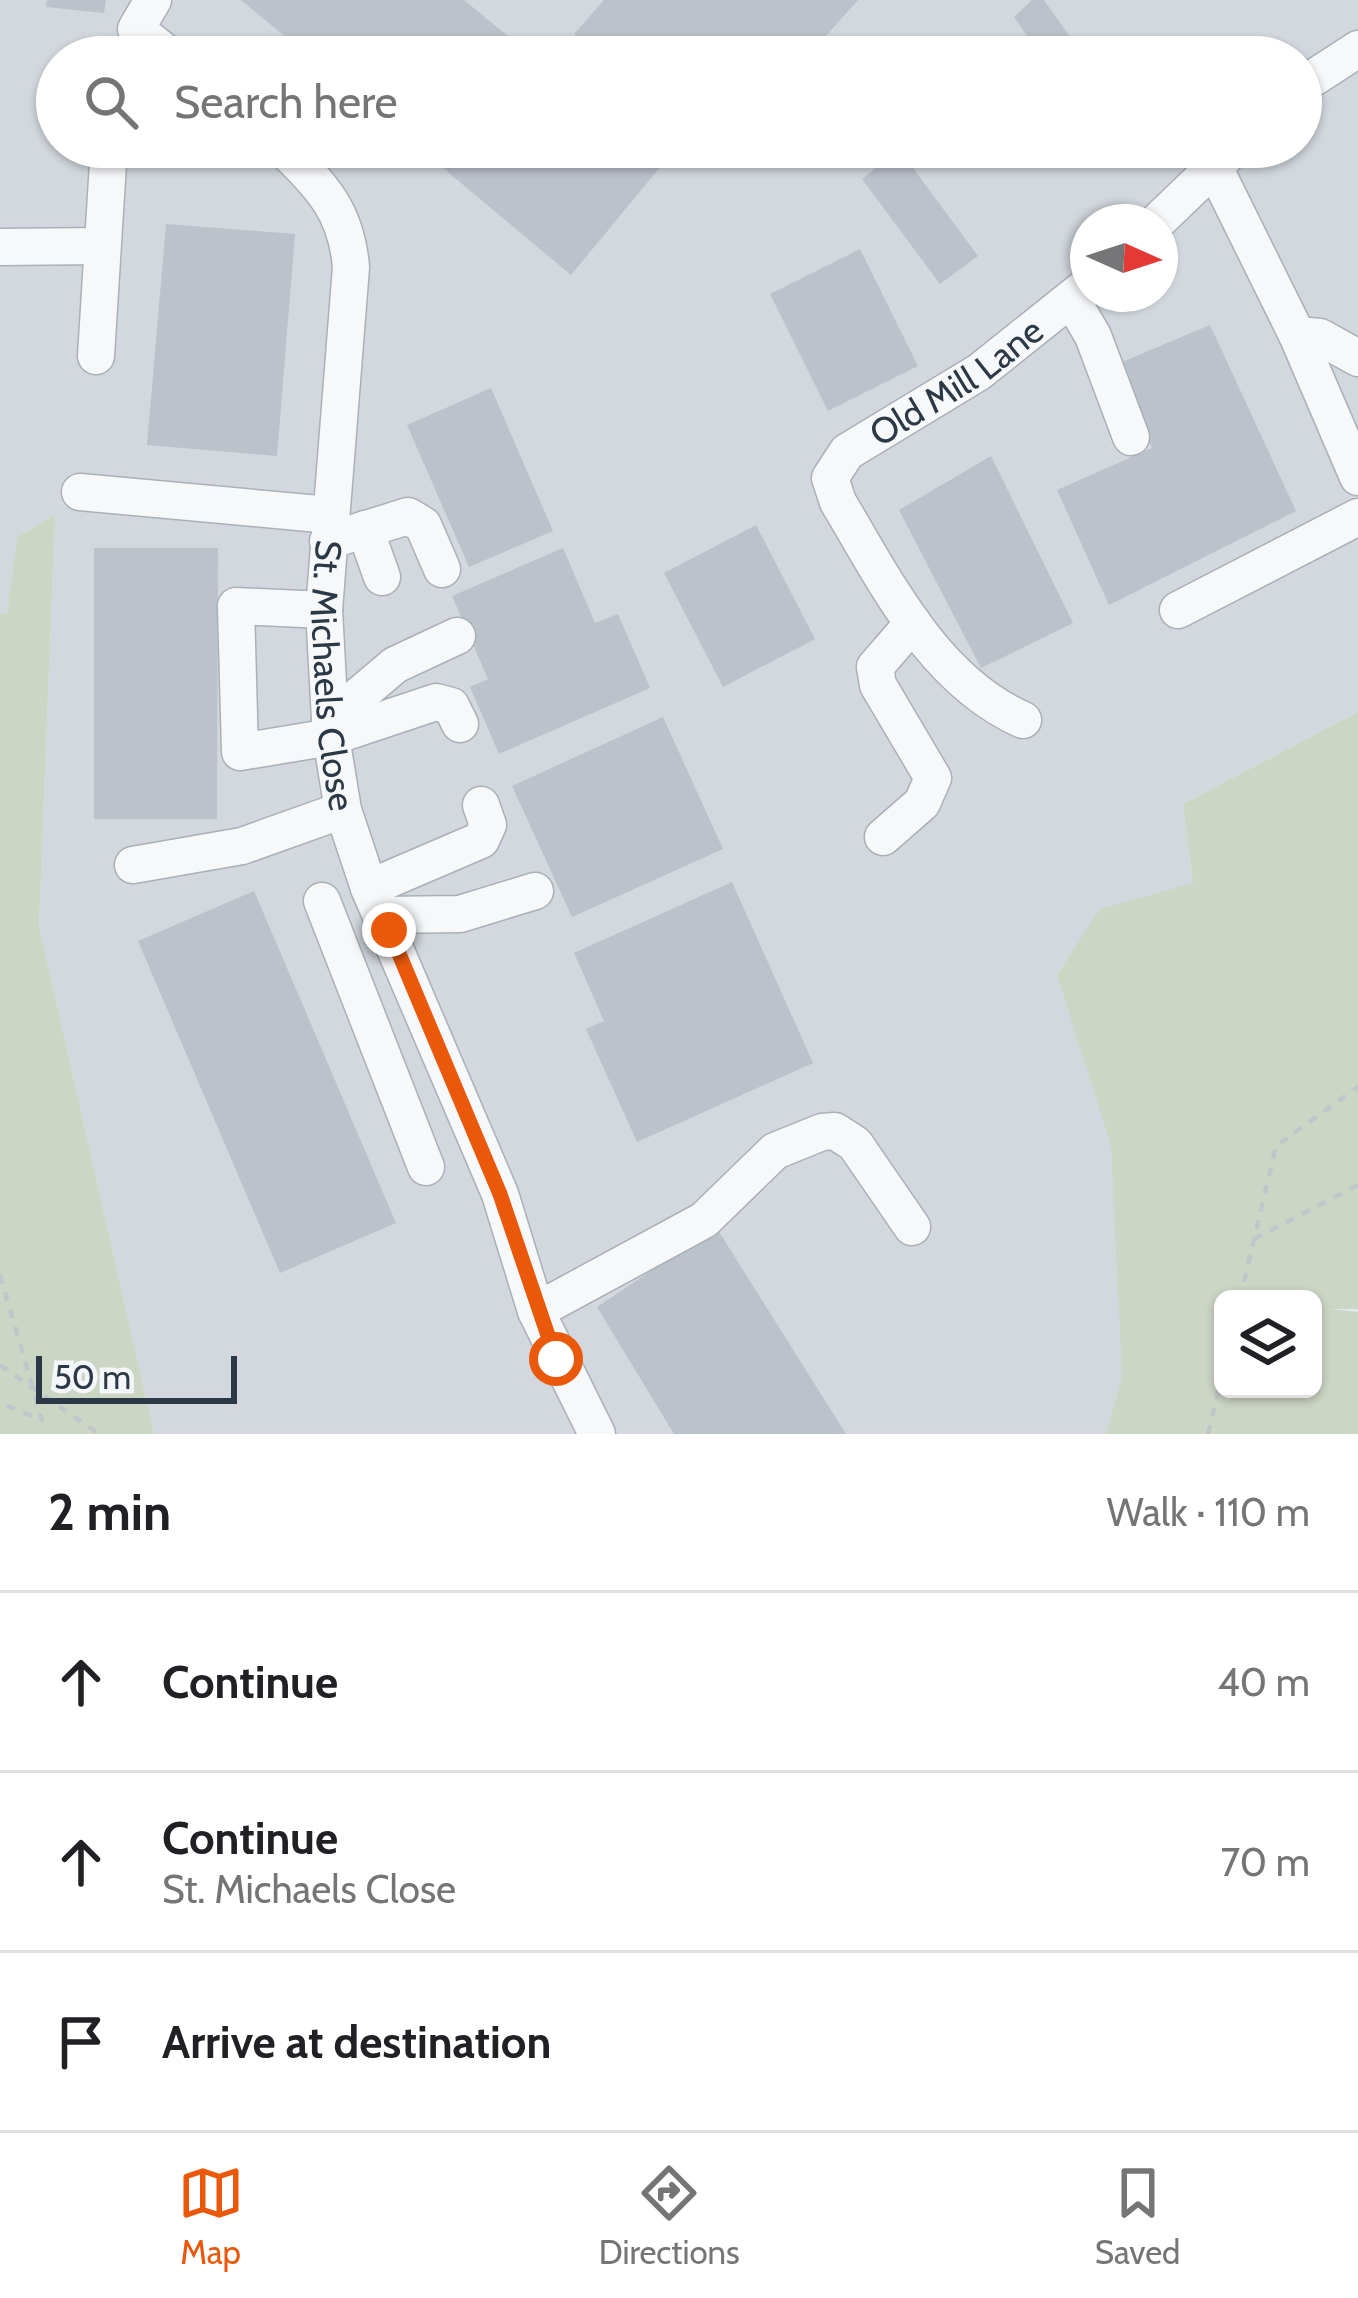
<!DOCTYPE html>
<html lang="en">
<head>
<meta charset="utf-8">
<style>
  :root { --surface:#fff; --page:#f6f6f6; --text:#202124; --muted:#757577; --line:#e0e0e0; --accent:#ea580c }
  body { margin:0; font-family:Cabin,sans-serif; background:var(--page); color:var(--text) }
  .controls { position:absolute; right:36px; bottom:36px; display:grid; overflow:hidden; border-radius:18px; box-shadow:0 3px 9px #0004 }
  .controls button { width:108px; height:108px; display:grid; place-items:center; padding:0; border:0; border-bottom:3px solid var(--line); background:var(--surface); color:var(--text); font:60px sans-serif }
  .compass { position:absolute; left:1070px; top:204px; width:108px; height:108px; border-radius:50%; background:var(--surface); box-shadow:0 3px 9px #0004; rotate:93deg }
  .scale { position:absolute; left:36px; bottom:30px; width:201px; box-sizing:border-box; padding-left:12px; border:6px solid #2b3845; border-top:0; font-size:33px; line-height:42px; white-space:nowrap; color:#2b3845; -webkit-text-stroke:9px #f4f7f9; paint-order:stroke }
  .stop { position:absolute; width:36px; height:36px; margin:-27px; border:9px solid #ea580c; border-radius:50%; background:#fff }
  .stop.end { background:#ea580c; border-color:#fff; box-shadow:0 3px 12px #0008 }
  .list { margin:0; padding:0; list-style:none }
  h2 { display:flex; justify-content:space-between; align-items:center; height:156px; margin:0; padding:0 48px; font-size:51px }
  h2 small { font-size:39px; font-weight:400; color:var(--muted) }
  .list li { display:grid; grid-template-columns:78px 1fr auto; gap:36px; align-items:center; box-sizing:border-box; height:180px; padding:0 48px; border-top:3px solid var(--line) }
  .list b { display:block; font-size:45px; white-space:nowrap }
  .list p { margin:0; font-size:39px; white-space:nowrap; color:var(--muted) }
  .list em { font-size:39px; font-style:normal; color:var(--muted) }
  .icon { flex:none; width:66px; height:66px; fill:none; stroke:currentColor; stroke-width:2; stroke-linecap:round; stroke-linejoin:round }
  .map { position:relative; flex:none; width:1358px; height:1434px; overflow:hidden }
  .search { position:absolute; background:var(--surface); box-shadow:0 3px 9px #0004; left:36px; right:36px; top:36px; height:132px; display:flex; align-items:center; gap:30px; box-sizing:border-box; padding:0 42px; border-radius:66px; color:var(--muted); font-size:45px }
  .sheet { height:696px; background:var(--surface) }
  nav { display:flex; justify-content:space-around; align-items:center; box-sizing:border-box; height:168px; border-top:3px solid var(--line); background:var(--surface); font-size:33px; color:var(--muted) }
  nav a { display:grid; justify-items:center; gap:6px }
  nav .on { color:var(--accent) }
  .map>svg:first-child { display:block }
  .built { fill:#d2d8de; fill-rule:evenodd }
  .green { fill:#ccd6c5; fill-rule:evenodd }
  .building { fill:#bbc2ca }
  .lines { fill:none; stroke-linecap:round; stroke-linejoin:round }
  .minor-casing { stroke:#a9b0b7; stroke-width:39 }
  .path { stroke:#c2c6cb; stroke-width:4.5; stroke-dasharray:9 9; stroke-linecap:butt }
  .minor { stroke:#f7f8fa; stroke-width:36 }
  .route { stroke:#ea580c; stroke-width:15 }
  .labels { text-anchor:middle; stroke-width:9; stroke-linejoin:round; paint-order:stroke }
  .street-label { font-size:36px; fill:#2b3845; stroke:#f4f7f9 }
</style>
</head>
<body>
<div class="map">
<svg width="1358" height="1434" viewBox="0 0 1358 1434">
  <rect width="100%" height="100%" fill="#e4e8ec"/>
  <!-- built -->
  <path class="built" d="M0 0H1358V712L1183 804 1193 883 1122 1375 1106 1434H154L39 926 55 515 17 537 7 615 0 614ZM57 57H1301V147H57ZM1088 222H1160V294H1088Z"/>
  <!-- green -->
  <path class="green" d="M55 515 39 926 154 1434H0V614H7L17 537Z
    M1358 712V1309H1330L1358 1312V1434H1106L1122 1375 1111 1145 1057 975 1100 909 1193 883 1183 804ZM1223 1299H1313V1389H1223Z"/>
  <!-- building -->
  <path class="building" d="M47 0H106L104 13 46 7Z
    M241 0H464L533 57H310Z
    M604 0H858L807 57H600L574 34Z
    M1032 0H1044L1084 57H1042L1014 17Z
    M418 147H641L662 165 571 275Z
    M899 149 978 256 940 284 862 179Z
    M166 224 295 234 277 456 147 445Z
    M860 249 918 366 828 411 770 294Z
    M1210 325 1296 511 1109 605 1057 490 1152 448 1115 365Z
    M491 388 553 531 469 567 407 425Z
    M991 456 1073 623 981 668 899 510Z
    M756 525 815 639 723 687 664 573Z
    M94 548H218L217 819H94Z
    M563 548 595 623 618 614 650 688 499 754 470 687 488 679 452 596Z
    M663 717 723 849 572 917 512 786Z
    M732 882 813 1063 637 1142 586 1029 604 1021 574 953Z
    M254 891 396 1223 280 1273 138 941Z
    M716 1227 846 1434H674L597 1307Z"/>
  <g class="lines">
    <!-- minor casing -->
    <g class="minor-casing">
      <g id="minor">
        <path d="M153 0 136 29 171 57"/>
        <path d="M1301 86 1358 49"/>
        <path id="s1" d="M282 147C322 187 346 210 351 267L324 610 331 737 343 810 369 888 500 1194 536 1311 597 1434"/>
        <path d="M1214 167 1297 335 1320 337 1358 358"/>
        <path d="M1157 222 1235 147"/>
        <path d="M0 247 102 246"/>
        <path d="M1072 300 1093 336 1131 437"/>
        <path d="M1297 335 1358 477"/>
        <path d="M96 356 109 147"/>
        <path d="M80 492 330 515"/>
        <path d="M365 529 382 577"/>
        <path d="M328 541 408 516 423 525 442 569"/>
        <path d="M324 610 236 606 240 752 331 737 436 702 451 706 460 724"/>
        <path d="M1178 610 1358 517"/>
        <path d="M330 720 395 665 457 636"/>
        <path id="s2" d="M1023 720C933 680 886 582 838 502L830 478 847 452 979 372 1088 285"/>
        <path d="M883 837 922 803 933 778 878 685 875 667 913 623"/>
        <path d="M133 865 242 846 343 810"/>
        <path d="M369 888 481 840 488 825 481 805"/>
        <path d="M322 901 426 1167"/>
        <path d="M382 915 460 914 535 891"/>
        <path d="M536 1311 704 1220 775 1151 822 1132 835 1131 855 1144 912 1227"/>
      </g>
    </g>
    <!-- path -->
    <path class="path" d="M1254 1239 1358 1185
      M0 1275 42 1420 0 1403
      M1240 1299 1276 1146 1358 1087
      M0 1365 99 1434
      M1208 1434 1223 1372"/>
    <!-- minor -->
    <use href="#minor" class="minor"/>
  </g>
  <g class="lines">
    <!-- route -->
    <path class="route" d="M389 930 500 1194 556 1359"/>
  </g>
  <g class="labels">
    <!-- street labels -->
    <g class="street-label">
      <text dy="13" stroke="none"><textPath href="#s2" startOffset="477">Old Mill Lane</textPath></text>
      <text dy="13" stroke="none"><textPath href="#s1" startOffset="552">St. Michaels Close</textPath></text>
    </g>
  </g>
</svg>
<div class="controls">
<button><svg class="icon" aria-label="layers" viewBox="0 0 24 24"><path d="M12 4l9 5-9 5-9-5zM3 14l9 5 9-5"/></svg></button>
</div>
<svg class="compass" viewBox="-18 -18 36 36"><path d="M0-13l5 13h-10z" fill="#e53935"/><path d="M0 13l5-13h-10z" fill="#757577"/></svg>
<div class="scale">50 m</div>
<div class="stop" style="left:556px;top:1359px"></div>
<div class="stop end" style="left:389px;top:930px"></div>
<div class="search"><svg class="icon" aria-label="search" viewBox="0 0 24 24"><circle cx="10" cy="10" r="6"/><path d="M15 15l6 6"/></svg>Search here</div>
</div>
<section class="sheet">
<h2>2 min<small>Walk · 110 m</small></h2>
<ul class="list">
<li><svg class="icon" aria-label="ahead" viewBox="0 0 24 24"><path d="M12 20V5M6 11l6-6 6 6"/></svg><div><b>Continue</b></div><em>40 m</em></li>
<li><svg class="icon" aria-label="ahead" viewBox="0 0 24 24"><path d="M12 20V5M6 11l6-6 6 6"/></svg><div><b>Continue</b><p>St. Michaels Close</p></div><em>70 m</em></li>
<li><svg class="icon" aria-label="arrive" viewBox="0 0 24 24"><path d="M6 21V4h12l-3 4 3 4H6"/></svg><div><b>Arrive at destination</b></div></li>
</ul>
</section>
<nav>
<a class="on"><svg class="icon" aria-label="map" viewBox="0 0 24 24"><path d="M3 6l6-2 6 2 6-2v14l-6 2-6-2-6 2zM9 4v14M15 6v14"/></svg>Map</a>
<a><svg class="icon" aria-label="directions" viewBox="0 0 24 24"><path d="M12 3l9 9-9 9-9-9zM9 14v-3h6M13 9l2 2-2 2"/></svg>Directions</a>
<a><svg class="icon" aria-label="saved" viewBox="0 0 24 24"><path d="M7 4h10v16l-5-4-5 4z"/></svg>Saved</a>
</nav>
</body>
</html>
